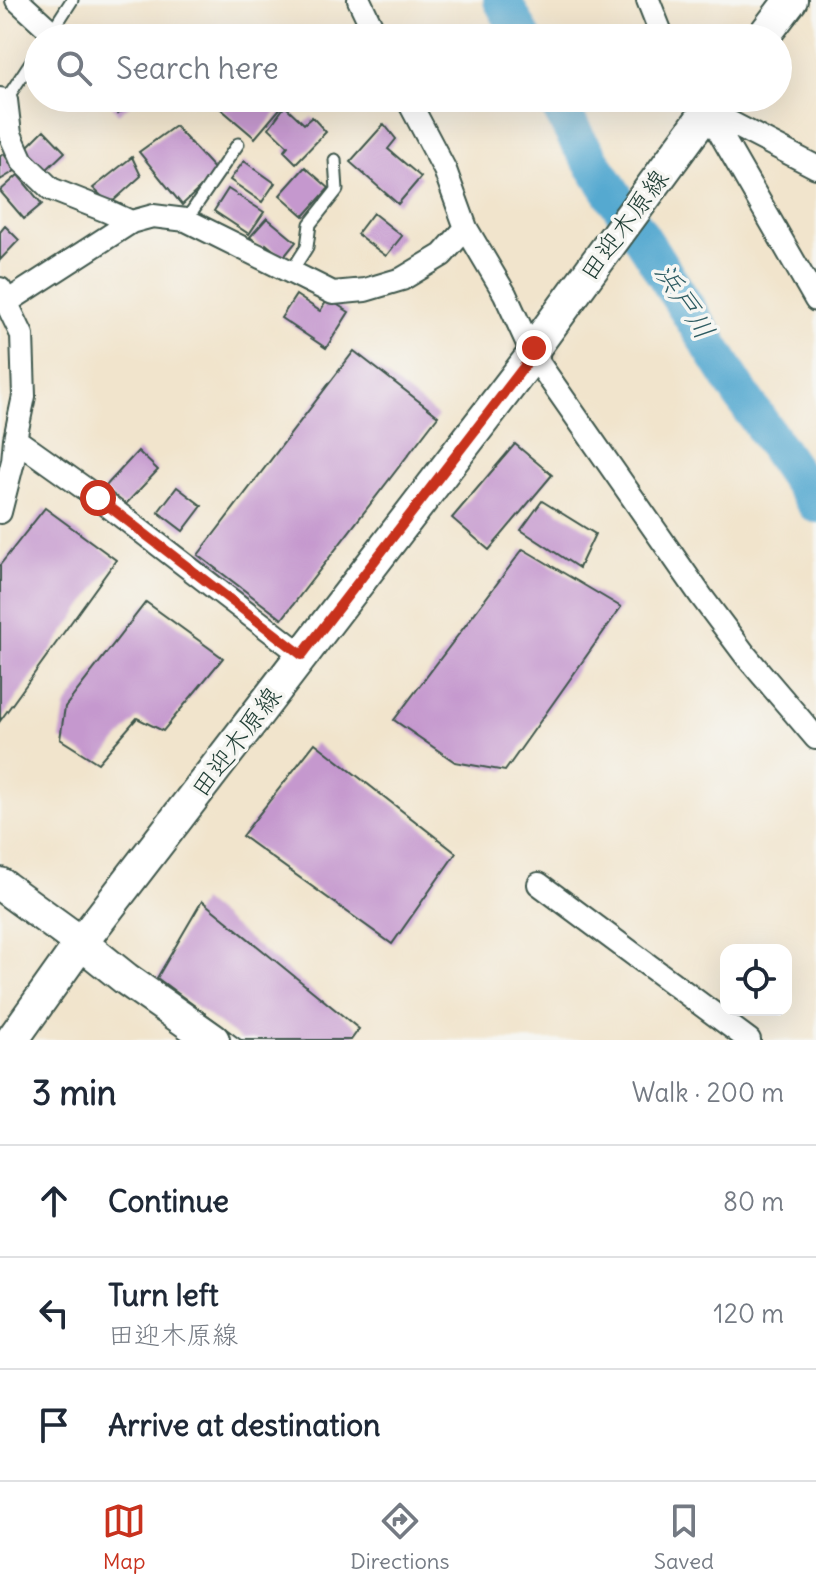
<!DOCTYPE html>
<html lang="en">
<head>
<meta charset="utf-8">
<style>
  :root { --surface:#fff; --page:#f2f2f3; --text:#1f2937; --muted:#747a83; --line:#e0e1e3; --accent:#c8321e }
  body { margin:0; font-family:Delius,"Klee One",sans-serif; background:var(--page); color:var(--text) }
  .controls { position:absolute; right:24px; bottom:24px; display:grid; overflow:hidden; border-radius:16px; box-shadow:0 8px 32px #0002 }
  .controls button { width:72px; height:72px; display:grid; place-items:center; padding:0; border:0; border-bottom:2px solid var(--line); background:var(--surface); color:var(--text); font:40px sans-serif }
  .stop { position:absolute; width:24px; height:24px; margin:-18px; border:6px solid #c8321e; border-radius:50%; background:#fff }
  .stop.end { background:#c8321e; border-color:#fff; box-shadow:0 2px 8px #0008 }
  .list { margin:0; padding:0; list-style:none }
  h2 { display:flex; justify-content:space-between; align-items:center; height:104px; margin:0; padding:0 32px; font-size:34px }
  h2 small { font-size:26px; font-weight:400; color:var(--muted) }
  .list li { display:grid; grid-template-columns:52px 1fr auto; gap:24px; align-items:center; box-sizing:border-box; height:112px; padding:0 32px; border-top:2px solid var(--line) }
  .list b { display:block; font-size:30px; white-space:nowrap }
  .list p { margin:0; font-size:26px; white-space:nowrap; color:var(--muted) }
  .list em { font-size:26px; font-style:normal; color:var(--muted) }
  .icon { flex:none; width:44px; height:44px; fill:none; stroke:currentColor; stroke-width:2; stroke-linecap:round; stroke-linejoin:round }
  .map { position:relative; flex:none; width:816px; height:1040px; overflow:hidden }
  .search { position:absolute; background:var(--surface); box-shadow:0 8px 32px #0002; left:24px; right:24px; top:24px; height:88px; display:flex; align-items:center; gap:20px; box-sizing:border-box; padding:0 28px; border-radius:44px; color:var(--muted); font-size:30px }
  .sheet { height:440px; background:var(--surface) }
  nav { display:flex; justify-content:space-around; align-items:center; box-sizing:border-box; height:112px; border-top:2px solid var(--line); background:var(--surface); font-size:22px; color:var(--muted) }
  nav a { display:grid; justify-items:center; gap:4px }
  nav .on { color:var(--accent) }
  .map>svg:first-child { display:block }
  .lines { fill:none; stroke-linecap:round; stroke-linejoin:round }
  .river { stroke:#54a9d0; stroke-width:38 }
  .building { fill:#c598ce }
  .lane-casing { stroke:#3e564b; stroke-width:15 }
  .street-casing { stroke:#3e564b; stroke-width:26 }
  .secondary-casing { stroke:#3e564b; stroke-width:36 }
  .lane { stroke:#fff; stroke-width:11 }
  .street { stroke:#fff; stroke-width:22 }
  .secondary { stroke:#fff; stroke-width:32 }
  .route { stroke:#c8321e; stroke-width:10 }
  .labels { text-anchor:middle; stroke-width:7; stroke-linejoin:round; paint-order:stroke }
  .street-label { font-size:26px; fill:#1f3d34; stroke:#f6f6f2 }
  .water-label { font-size:28px; font-style:italic; fill:#2f5d63; stroke:#f6f6f2 }
</style>
</head>
<body>
<div class="map">
<svg width="816" height="1040" viewBox="0 0 816 1040">
  <rect width="100%" height="100%" fill="#f6f6f2"/>
  <filter id="ink" filterUnits="userSpaceOnUse"><feTurbulence type="fractalNoise" baseFrequency=".0125" numOctaves="2"/><feDisplacementMap in="SourceGraphic" scale="16" xChannelSelector="R" yChannelSelector="G"/><feConvolveMatrix kernelMatrix="1 2 1 2 8 2 1 2 1" color-interpolation-filters="sRGB"/></filter>
  <filter id="wash" filterUnits="userSpaceOnUse"><feTurbulence type="fractalNoise" baseFrequency=".006" numOctaves="4" result="noise"/><feDisplacementMap in="SourceGraphic" scale="32" xChannelSelector="R" yChannelSelector="G"/><feGaussianBlur stdDeviation="1.8" result="paint"/><feColorMatrix in="noise" values="0 0 0 0 0 0 0 0 0 0 0 0 0 0 0 0 0 1.4 0 .05"/><feComposite in="paint" operator="in"/></filter>
  <g filter="url(#wash)">
    <rect width="100%" height="100%" fill="#f1e4cc"/>
    <g class="lines">
      <!-- river -->
      <path class="river" d="M502 0 523 38
        M555 98 578 141 649 249 740 393 816 504"/>
    </g>
    <g id="blocks">
      <!-- building -->
      <path class="building" d="M107 98H136L137 100 118 114Z
        M218 98H247L255 105 261 98H289L255 138 214 103Z
        M285 106 304 124 312 117 326 132 296 163 284 151 288 146 269 128Z
        M384 124 396 139 388 149 421 177 398 204 350 162Z
        M175 126 217 172 182 205 139 152Z
        M44 130 65 152 45 171 24 150Z
        M4 154 15 171 0 180V156Z
        M132 157 141 176 110 204 93 188Z
        M244 161 275 183 262 202 230 180Z
        M305 167 329 188 304 216 280 195Z
        M18 175 42 204 24 219 0 191Z
        M228 189 264 212 249 234 214 211Z
        M373 213 402 236 386 256 357 234Z
        M267 218 296 242 283 258 266 244 263 248 250 237Z
        M5 226 19 240 0 260V232Z
        M296 295 320 311 328 299 349 312 326 348 281 318Z
        M354 351 438 416 282 619 198 555Z
        M515 444 552 475 489 550 452 518Z
        M138 451 158 470 123 507 103 489Z
        M177 487 202 506 183 531 158 512Z
        M542 501 595 534 579 568 521 530Z
        M45 508 116 560 0 721V565Z
        M523 549 621 607 505 771 455 762 394 720Z
        M146 602 223 658 163 731 137 718 98 763 60 739 65 707Z
        M315 743 456 853 392 944 242 836Z
        M202 901 359 1029 351 1040H241L157 978Z"/>
    </g>
  </g>
  <g filter="url(#ink)">
    <use href="#blocks" fill-opacity="0" stroke="#3e564b" stroke-width="2"/>
    <g class="lines">
      <!-- lane casing -->
      <g class="lane-casing">
        <path id="lane" d="M50 34 72 0
          M6 100 38 51
          M186 220 238 144
          M291 272 307 247 310 224 337 190 335 160"/>
      </g>
      <!-- street casing -->
      <g class="street-casing">
        <path id="street" d="M17 0 52 32
          M359 0 377 38
          M648 0 663 38
          M407 98 445 170 466 228 505 294 533 355 701 596 746 656 816 738
          M0 99 6 100 10 134 22 161 51 189 107 211 131 222
          M701 100 816 300
          M708 111 816 167
          M0 289 22 335 24 396 15 439 13 461 0 512
          M7 302 131 222 153 216 186 220 333 293 365 290 402 279 442 255 466 228
          M15 439 98 498 302 655
          M539 884 749 1040"/>
      </g>
      <!-- secondary casing -->
      <g class="secondary-casing">
        <path id="secondary" d="M762 38 791 0
          M0 884 81 943 126 979 213 1040
          M12 1040 81 943 533 355 534 348 717 98"/>
      </g>
      <!-- lane -->
      <use href="#lane" class="lane"/>
      <!-- street -->
      <use href="#street" class="street"/>
      <!-- secondary -->
      <use href="#secondary" class="secondary"/>
    </g>
  </g>
  <g class="lines" filter="url(#ink)">
    <!-- route -->
    <path class="route" d="M98 498 302 655 533 355 534 348"/>
  </g>
  <g class="labels">
    <!-- street labels -->
    <g class="street-label">
      <text transform="translate(624 225) rotate(-54)" y="9">田迎木原線</text>
      <text transform="translate(236 742) rotate(-53)" y="9">田迎木原線</text>
    </g>
    <!-- water labels -->
    <g class="water-label">
      <text transform="translate(685 301) rotate(57)" y="10">浜戸川</text>
    </g>
  </g>
</svg>
<div class="controls">
<button><svg class="icon" aria-label="locate" viewBox="0 0 24 24"><circle cx="12" cy="12" r="6"/><path d="M12 2v4M12 18v4M2 12h4M18 12h4"/></svg></button>
</div>
<div class="stop" style="left:98px;top:498px"></div>
<div class="stop end" style="left:534px;top:348px"></div>
<div class="search"><svg class="icon" aria-label="search" viewBox="0 0 24 24"><circle cx="10" cy="10" r="6"/><path d="M15 15l6 6"/></svg>Search here</div>
</div>
<section class="sheet">
<h2>3 min<small>Walk · 200 m</small></h2>
<ul class="list">
<li><svg class="icon" aria-label="ahead" viewBox="0 0 24 24"><path d="M12 20V5M6 11l6-6 6 6"/></svg><div><b>Continue</b></div><em>80 m</em></li>
<li><svg class="icon" aria-label="left" viewBox="0 0 24 24"><path d="M17 20v-9H6M10 6l-5 5 5 5"/></svg><div><b>Turn left</b><p>田迎木原線</p></div><em>120 m</em></li>
<li><svg class="icon" aria-label="arrive" viewBox="0 0 24 24"><path d="M6 21V4h12l-3 4 3 4H6"/></svg><div><b>Arrive at destination</b></div></li>
</ul>
</section>
<nav>
<a class="on"><svg class="icon" aria-label="map" viewBox="0 0 24 24"><path d="M3 6l6-2 6 2 6-2v14l-6 2-6-2-6 2zM9 4v14M15 6v14"/></svg>Map</a>
<a><svg class="icon" aria-label="directions" viewBox="0 0 24 24"><path d="M12 3l9 9-9 9-9-9zM9 14v-3h6M13 9l2 2-2 2"/></svg>Directions</a>
<a><svg class="icon" aria-label="saved" viewBox="0 0 24 24"><path d="M7 4h10v16l-5-4-5 4z"/></svg>Saved</a>
</nav>
</body>
</html>
